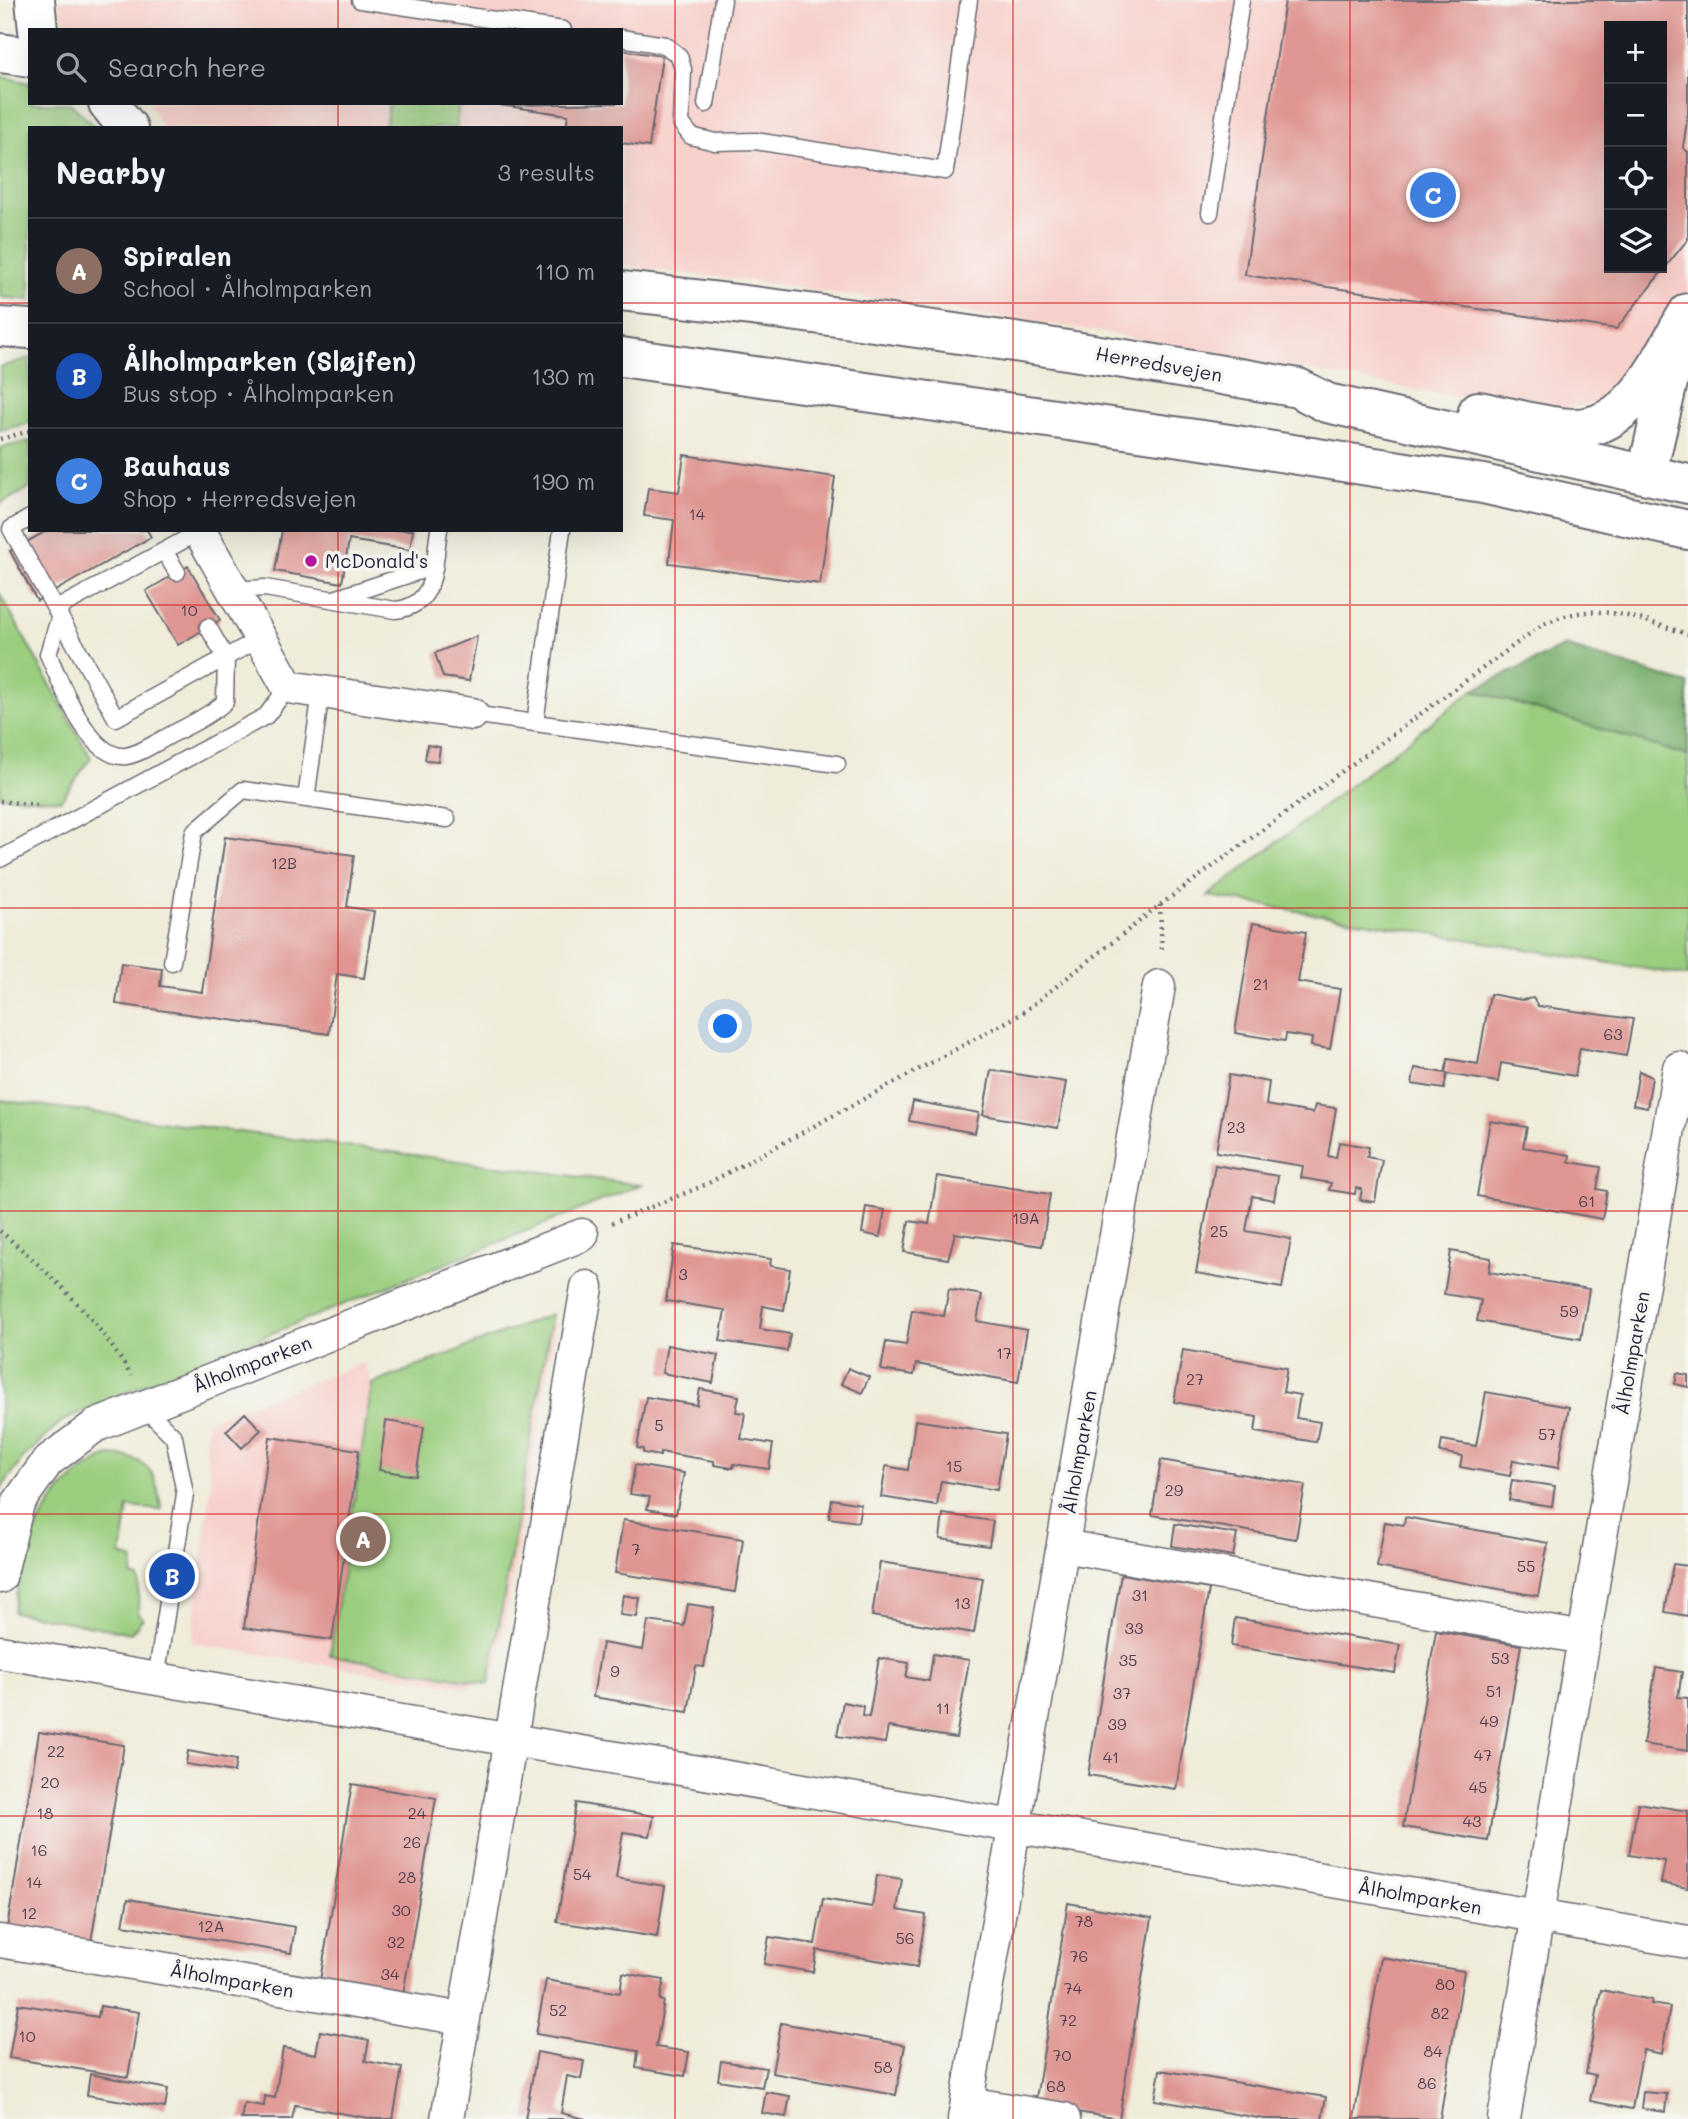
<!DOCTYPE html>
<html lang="en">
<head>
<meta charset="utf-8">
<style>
  :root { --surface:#171b24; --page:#242831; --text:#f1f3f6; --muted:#9ea1a6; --line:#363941; --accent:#d690ce }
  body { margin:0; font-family:Mali,sans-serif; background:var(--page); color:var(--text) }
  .controls { position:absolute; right:21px; top:21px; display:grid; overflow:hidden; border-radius:0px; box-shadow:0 7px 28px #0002 }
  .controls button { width:63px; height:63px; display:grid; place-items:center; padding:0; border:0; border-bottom:2px solid var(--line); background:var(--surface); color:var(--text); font:35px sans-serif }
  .you { position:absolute; left:726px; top:1027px; width:24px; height:24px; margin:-18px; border:5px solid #fff; border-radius:50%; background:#1a73e8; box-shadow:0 0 0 10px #1a73e833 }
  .badge { display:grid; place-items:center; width:46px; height:46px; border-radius:50%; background:var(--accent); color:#fff; font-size:23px; font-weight:700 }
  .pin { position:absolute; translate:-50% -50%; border:4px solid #fff; box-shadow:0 2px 7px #0006 }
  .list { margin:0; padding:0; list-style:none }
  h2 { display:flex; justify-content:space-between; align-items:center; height:91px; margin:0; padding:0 28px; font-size:30px }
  h2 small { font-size:23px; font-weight:400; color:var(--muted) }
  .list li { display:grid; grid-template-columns:46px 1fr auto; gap:21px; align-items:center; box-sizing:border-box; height:105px; padding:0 28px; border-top:2px solid var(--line) }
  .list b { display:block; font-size:26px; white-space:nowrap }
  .list p { margin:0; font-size:23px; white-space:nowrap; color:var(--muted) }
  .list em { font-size:23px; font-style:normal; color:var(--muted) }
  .icon { flex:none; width:38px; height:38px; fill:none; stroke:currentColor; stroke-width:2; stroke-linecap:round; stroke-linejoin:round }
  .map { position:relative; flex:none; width:1688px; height:2119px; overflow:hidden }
  .search { position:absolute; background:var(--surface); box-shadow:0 7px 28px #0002; left:28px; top:28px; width:595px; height:77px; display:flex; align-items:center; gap:18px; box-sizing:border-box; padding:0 24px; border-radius:0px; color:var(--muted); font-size:26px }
  .panel { position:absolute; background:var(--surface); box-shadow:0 7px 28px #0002; left:28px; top:126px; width:595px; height:406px; border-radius:0px }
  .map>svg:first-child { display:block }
  .built { fill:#f7d0cb; fill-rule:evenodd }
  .green { fill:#9acd7e; stroke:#5e785c; stroke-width:2 }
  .forest { fill:#7bb06d; stroke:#4e6954; stroke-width:2 }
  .building { fill:#df9591; fill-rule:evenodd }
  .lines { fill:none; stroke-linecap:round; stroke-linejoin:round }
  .service-casing { stroke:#6a6972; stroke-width:19 }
  .minor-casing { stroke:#6a6972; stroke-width:35 }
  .tertiary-casing { stroke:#6a6972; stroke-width:42 }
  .path { stroke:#6a6972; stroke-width:4.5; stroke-dasharray:2 5; stroke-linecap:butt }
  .service { stroke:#fff; stroke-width:16 }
  .minor { stroke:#fff; stroke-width:32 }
  .tertiary { stroke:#fff; stroke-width:38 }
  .grid { fill:none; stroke:#d62828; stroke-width:2; stroke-opacity:0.55 }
  .poi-dot { fill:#b5179e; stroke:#f6f6f2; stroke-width:2.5 }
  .labels { text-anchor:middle; stroke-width:7; stroke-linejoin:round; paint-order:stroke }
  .number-label { font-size:16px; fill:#513f50 }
  .street-label { font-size:19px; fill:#22223b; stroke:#f6f6f2 }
  .poi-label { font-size:19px; fill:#22223b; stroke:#f6f6f2; text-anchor:start }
</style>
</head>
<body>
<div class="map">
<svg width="1688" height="2119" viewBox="0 0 1688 2119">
  <rect width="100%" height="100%" fill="#f6f6f2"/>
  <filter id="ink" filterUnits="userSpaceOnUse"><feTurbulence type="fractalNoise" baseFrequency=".0143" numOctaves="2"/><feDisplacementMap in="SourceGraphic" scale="14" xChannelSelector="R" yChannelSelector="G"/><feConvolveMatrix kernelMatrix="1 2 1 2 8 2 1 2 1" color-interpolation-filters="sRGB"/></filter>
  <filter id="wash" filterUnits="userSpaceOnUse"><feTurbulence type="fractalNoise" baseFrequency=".00686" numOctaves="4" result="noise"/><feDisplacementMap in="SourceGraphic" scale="28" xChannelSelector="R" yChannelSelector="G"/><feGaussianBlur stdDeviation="1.57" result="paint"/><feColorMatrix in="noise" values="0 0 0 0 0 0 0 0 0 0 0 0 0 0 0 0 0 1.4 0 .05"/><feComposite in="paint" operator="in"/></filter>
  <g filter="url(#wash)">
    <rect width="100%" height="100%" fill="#efecd9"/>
    <!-- built -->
    <path class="built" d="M57 0H1688V378L1579 406 1555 409 1498 405 1077 328 752 281 621 266V128H163L149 103H621V30H67ZM1609 26H1662V268H1609Z
      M556 1323 498 1666 468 1688 192 1643 211 1482 205 1444 208 1420 364 1363 375 1391 545 1324Z"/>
    <!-- green -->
    <path class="green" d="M0 76 30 83V103H70L96 128H30V300L0 297Z
      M389 103H459L456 128H385Z
      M30 358V423L0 430V367Z
      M30 441V488L0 504V448Z
      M0 594 91 758 61 800 0 796Z
      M1473 690 1688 756V976L1208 896Z
      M0 1100 641 1185 138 1387 62 1421 24 1457 0 1490Z
      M552 1314 489 1684 330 1655 372 1384Z
      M111 1455C149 1457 158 1474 161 1510L128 1507 121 1555 133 1560 132 1576 139 1578 138 1613 143 1618 131 1633 13 1612C24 1547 45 1482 111 1455Z"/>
    <!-- forest -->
    <path class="forest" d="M1565 646 1688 684V756L1473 690Z"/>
    <g id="blocks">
      <!-- building -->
      <path class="building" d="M1285 0H1688V113L1683 148 1688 152V239L1616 329 1245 275ZM1609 26H1662V268H1609Z
        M621 50 662 56 649 147 621 143V128H566L568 115 500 105 621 103Z
        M684 455 835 477 820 584 669 563 674 520 644 516 648 488 679 492Z
        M48 530H147L151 537 37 601 10 551Z
        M282 530H413L410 550 349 540 342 583 275 571Z
        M188 566 220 620 178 645 146 591Z
        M477 636 469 681 443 677 435 653Z
        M427 745 440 747 438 761 425 760Z
        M225 837 354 855 347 907 374 911 364 978 337 974 329 1034 116 1004 121 963 162 968 160 986 202 992Z
        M1253 923 1306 932 1298 982 1340 989 1330 1049 1311 1046 1312 1038 1286 1034 1285 1041 1235 1033Z
        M1490 994 1522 1000 1533 998 1538 1006 1633 1019 1626 1056 1580 1048 1575 1076 1501 1063 1498 1082 1447 1074 1444 1089 1412 1084 1415 1068 1445 1073 1448 1059 1478 1064Z
        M991 1070 1066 1082 1058 1128 983 1115Z
        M1639 1071 1652 1077 1647 1108 1633 1105Z
        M1229 1075 1269 1082 1266 1105 1313 1113 1315 1105 1336 1108 1328 1156 1336 1158 1339 1142 1369 1147 1367 1157 1382 1160 1375 1202 1360 1200 1362 1189 1356 1188 1355 1194 1329 1190 1331 1183 1301 1178 1303 1166 1216 1152Z
        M913 1101 979 1113 975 1133 909 1121Z
        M1490 1121 1527 1127 1523 1147 1570 1155 1569 1162 1601 1167 1597 1189 1607 1191 1602 1219 1477 1196Z
        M1215 1165 1278 1176 1274 1200 1252 1196 1246 1231 1291 1239 1282 1288 1196 1273Z
        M937 1176 1050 1194 1042 1246 955 1233 948 1259 904 1252 909 1221 929 1224Z
        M866 1207 885 1210 880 1237 862 1233Z
        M674 1245 771 1259 770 1266 790 1269 784 1310 763 1306 760 1329 790 1334 787 1351 720 1341 725 1310 666 1301Z
        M1451 1251 1491 1258 1489 1272 1589 1289 1581 1339 1477 1321 1481 1300 1444 1294Z
        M949 1289 982 1295 977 1321 1027 1330 1018 1382 916 1364 914 1375 881 1370 886 1342 906 1345 912 1310 944 1316Z
        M667 1345 718 1355 713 1383 662 1373Z
        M1183 1350 1287 1368 1283 1392 1300 1395 1296 1418 1320 1422 1316 1442 1255 1432 1257 1417 1174 1402Z
        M848 1368 869 1377 862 1393 841 1384Z
        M1677 1373 1688 1375V1387L1675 1384Z
        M700 1389 739 1396 736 1412 745 1413 741 1439 773 1444 769 1469 734 1464 733 1468 714 1465V1461L660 1452V1456L643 1453V1449L637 1448 646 1397 697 1405Z
        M1486 1392 1569 1407 1558 1468 1513 1460 1510 1476 1460 1467 1462 1456 1440 1452 1442 1440 1476 1446Z
        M245 1413 261 1430 242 1448 226 1431Z
        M915 1420 1006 1434 997 1490 941 1481 937 1506 881 1497 886 1466 908 1470Z
        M386 1421 424 1427 416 1476 379 1470Z
        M270 1437 359 1450 332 1640 244 1628Z
        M1161 1460 1305 1485 1296 1539 1152 1515Z
        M635 1465 684 1473 676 1514 647 1509 650 1497 630 1494Z
        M1512 1480 1555 1486 1552 1506 1509 1500Z
        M832 1499 861 1504 858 1522 829 1518Z
        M943 1514 993 1521 989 1546 940 1539Z
        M1405 1517 1548 1543 1538 1596 1377 1567 1385 1522 1404 1525Z
        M623 1520 743 1539 735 1592 615 1573Z
        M1175 1524 1237 1534 1233 1556 1172 1546Z
        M880 1562 983 1578 974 1633 872 1616Z
        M1673 1564 1688 1566V1616L1665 1612Z
        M1121 1574 1209 1589 1176 1789 1088 1775Z
        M623 1595 640 1598 637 1617 620 1615Z
        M688 1604 714 1608 704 1667 696 1666 688 1712 593 1697 602 1643 643 1650 648 1621 684 1626Z
        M1235 1618 1400 1645 1395 1673 1231 1646Z
        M1436 1631 1521 1645 1488 1841 1403 1827Z
        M933 1654 969 1660 956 1738 888 1727 885 1743 837 1736 843 1702 863 1706 862 1716 869 1717 879 1658 909 1663 906 1677 929 1681Z
        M1656 1668 1682 1672 1678 1697 1688 1698V1751L1643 1744Z
        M39 1732 124 1745 91 1942 7 1928Z
        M188 1751 236 1760 234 1772 186 1764Z
        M352 1784 436 1798 403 1995 320 1981Z
        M576 1803 654 1816 650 1836 623 1832 616 1878 665 1886 657 1937 557 1922Z
        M1638 1803 1688 1811V1888L1661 1883 1665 1861 1629 1855Z
        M877 1875 902 1879 897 1910 926 1915 917 1967 817 1950 813 1972 764 1964 769 1937 815 1944 823 1899 872 1907Z
        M128 1899 295 1927 291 1953 123 1925Z
        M1068 1903 1152 1918 1119 2119 1035 2105Z
        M1381 1957 1464 1971 1440 2119H1354Z
        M623 1973 664 1980 660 2000 664 2001 656 2047 689 2052 685 2076 636 2068 638 2051 536 2034 546 1980 620 1993Z
        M1601 1990 1652 2000 1651 2004 1670 2007 1662 2054 1643 2050 1632 2109 1590 2101 1595 2075 1586 2073Z
        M18 2004 98 2017 100 2006 139 2012 128 2077 9 2058Z
        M781 2023 905 2045 896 2095 772 2073Z
        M320 2031 369 2040 365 2061 402 2068 393 2119H374L295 2105 292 2119H241L244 2103 264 2106 265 2096 275 2098 283 2048 316 2054Z
        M537 2052 584 2061 581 2079 567 2076 561 2113 586 2119H525Z
        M721 2061 766 2068 762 2087 718 2080Z
        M1160 2070 1326 2097 1322 2119H1264L1155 2100Z
        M90 2074 168 2089 165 2108 87 2095Z
        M766 2092 790 2096 786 2117 762 2113Z
        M1643 2092 1667 2094 1665 2112 1641 2109Z"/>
    </g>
  </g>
  <g filter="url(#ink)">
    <use href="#blocks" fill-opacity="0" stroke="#6a6972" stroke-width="2"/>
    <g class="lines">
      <!-- service casing -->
      <g class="service-casing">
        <path id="service" d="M360 0 563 30
          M621 38 665 45 679 56 683 69 681 123 691 136 715 142 755 141 945 171 969 0
          M706 104 723 0
          M1210 213 1241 0
          M30 518 11 529 116 718 259 639
          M562 530 535 723 837 764
          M164 551 177 572
          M233 590 265 588 395 610C438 606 433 565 439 530
          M334 599 423 570 434 561
          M56 609 199 532
          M60 616 48 654C60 681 89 760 126 756 140 754 153 744 165 738 185 727 208 717 225 702L226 658 208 627
          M472 714 535 723
          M306 799 321 692
          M0 859 266 716 288 687
          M172 962 194 832 243 790 447 819
          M143 1406 174 1437 185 1494 156 1679"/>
      </g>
      <!-- minor casing -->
      <g class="minor-casing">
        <path id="minor" d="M199 530 288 687 472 714
          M1063 1546 1584 1638
          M0 1577 18 1503 48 1461 95 1426 582 1235
          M0 1652 1688 1942
          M0 1941 464 2019
          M967 2103 1064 2119
          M447 2119 587 1287
          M964 2119 1159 986
          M1504 2119 1679 1068"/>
      </g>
      <!-- tertiary casing -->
      <g class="tertiary-casing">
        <path id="tertiary" d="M35 0 38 30
          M0 53 30 57
          M108 103 128 128
          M621 291C848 315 1073 349 1298 388L1327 403 1688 484
          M0 327 30 329
          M621 357 1223 443 1483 484 1688 530
          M1478 411C1508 416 1546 428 1575 428 1634 428 1662 355 1688 313
          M1647 473 1674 356"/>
      </g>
      <!-- path -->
      <path class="path" d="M0 439 30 431
        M0 801 37 805
        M1160 905 1162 953
        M612 1223 705 1185 1021 1014 1160 905 1539 627C1592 597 1634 618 1688 634
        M0 1231C49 1272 100 1321 131 1376"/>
      <!-- service -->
      <use href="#service" class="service"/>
      <!-- minor -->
      <use href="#minor" class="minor"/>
      <!-- tertiary -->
      <use href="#tertiary" class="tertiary"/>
    </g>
  </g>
  <!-- grid -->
  <path class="grid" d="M338 0V30M675 0V2119M1013 0V2119M1350 0V2119M338 103V128M0 303H30M621 303H1688M338 530V2119M0 605H1688M0 908H1688M0 1211H1688M0 1514H1688M0 1816H1688"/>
  <!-- markers -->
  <circle class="poi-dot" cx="311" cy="561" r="7"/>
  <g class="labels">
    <!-- number labels -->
    <g class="number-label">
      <text x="697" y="520">14</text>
      <text x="189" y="616">10</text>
      <text x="284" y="869">12B</text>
      <text x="1261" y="990">21</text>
      <text x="1613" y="1040">63</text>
      <text x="1236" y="1133">23</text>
      <text x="1587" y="1207">61</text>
      <text x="1026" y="1224">19A</text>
      <text x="1219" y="1237">25</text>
      <text x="683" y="1280">3</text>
      <text x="1569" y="1317">59</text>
      <text x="1004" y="1359">17</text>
      <text x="1195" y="1385">27</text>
      <text x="659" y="1431">5</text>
      <text x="1547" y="1440">57</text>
      <text x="954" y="1472">15</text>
      <text x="1174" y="1496">29</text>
      <text x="636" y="1555">7</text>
      <text x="1526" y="1572">55</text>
      <text x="1140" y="1601">31</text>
      <text x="962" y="1609">13</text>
      <text x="1134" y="1634">33</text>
      <text x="1500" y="1664">53</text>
      <text x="1128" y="1666">35</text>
      <text x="615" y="1677">9</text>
      <text x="1494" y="1697">51</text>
      <text x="1122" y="1699">37</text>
      <text x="943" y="1714">11</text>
      <text x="1489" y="1727">49</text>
      <text x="1117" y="1730">39</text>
      <text x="56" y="1757">22</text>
      <text x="1483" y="1761">47</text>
      <text x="1111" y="1763">41</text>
      <text x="50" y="1788">20</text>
      <text x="1478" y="1793">45</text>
      <text x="45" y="1819">18</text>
      <text x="417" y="1819">24</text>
      <text x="1472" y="1827">43</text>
      <text x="412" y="1848">26</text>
      <text x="39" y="1856">16</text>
      <text x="582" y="1880">54</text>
      <text x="407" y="1883">28</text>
      <text x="34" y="1888">14</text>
      <text x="401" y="1916">30</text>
      <text x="29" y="1919">12</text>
      <text x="1084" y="1927">78</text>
      <text x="211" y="1932">12A</text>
      <text x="905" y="1944">56</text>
      <text x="396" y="1948">32</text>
      <text x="1079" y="1962">76</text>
      <text x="390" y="1980">34</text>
      <text x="1445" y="1990">80</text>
      <text x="1073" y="1994">74</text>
      <text x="558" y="2016">52</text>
      <text x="1440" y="2019">82</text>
      <text x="1068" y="2026">72</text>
      <text x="27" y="2042">10</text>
      <text x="1433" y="2057">84</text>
      <text x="1062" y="2061">70</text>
      <text x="883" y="2073">58</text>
      <text x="1427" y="2089">86</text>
      <text x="1056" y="2092">68</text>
    </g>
    <!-- street labels -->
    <g class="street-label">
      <text transform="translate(1159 364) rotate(10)" y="7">Herredsvejen</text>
      <text transform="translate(1632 1353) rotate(-80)" y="7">Ålholmparken</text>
      <text transform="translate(252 1364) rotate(-21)" y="7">Ålholmparken</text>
      <text transform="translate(1079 1452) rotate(-80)" y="7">Ålholmparken</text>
      <text transform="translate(1420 1897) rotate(10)" y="7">Ålholmparken</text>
      <text transform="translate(232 1980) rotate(10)" y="7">Ålholmparken</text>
    </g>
    <!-- poi labels -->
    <g class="poi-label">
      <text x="325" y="568">McDonald's</text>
    </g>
  </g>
</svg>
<div class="controls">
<button>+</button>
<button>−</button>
<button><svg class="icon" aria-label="locate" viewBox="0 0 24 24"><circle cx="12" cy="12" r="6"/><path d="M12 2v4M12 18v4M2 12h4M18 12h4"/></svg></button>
<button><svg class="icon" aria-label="layers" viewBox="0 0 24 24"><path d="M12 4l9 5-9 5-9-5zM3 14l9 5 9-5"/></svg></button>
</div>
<div class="you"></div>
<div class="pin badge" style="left:363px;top:1539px;background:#8d6e63">A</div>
<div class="pin badge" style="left:172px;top:1576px;background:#1a4fb4">B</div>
<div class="pin badge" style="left:1433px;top:195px;background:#3f7fe0">C</div>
<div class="search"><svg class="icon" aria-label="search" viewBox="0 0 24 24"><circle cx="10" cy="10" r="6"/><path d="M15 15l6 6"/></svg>Search here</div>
<section class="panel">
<h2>Nearby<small>3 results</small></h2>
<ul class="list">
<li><span class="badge" style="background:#8d6e63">A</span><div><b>Spiralen</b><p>School · Ålholmparken</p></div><em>110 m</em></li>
<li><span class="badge" style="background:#1a4fb4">B</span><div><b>Ålholmparken (Sløjfen)</b><p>Bus stop · Ålholmparken</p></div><em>130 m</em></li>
<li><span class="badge" style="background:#3f7fe0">C</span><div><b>Bauhaus</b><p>Shop · Herredsvejen</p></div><em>190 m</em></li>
</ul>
</section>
</div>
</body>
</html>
